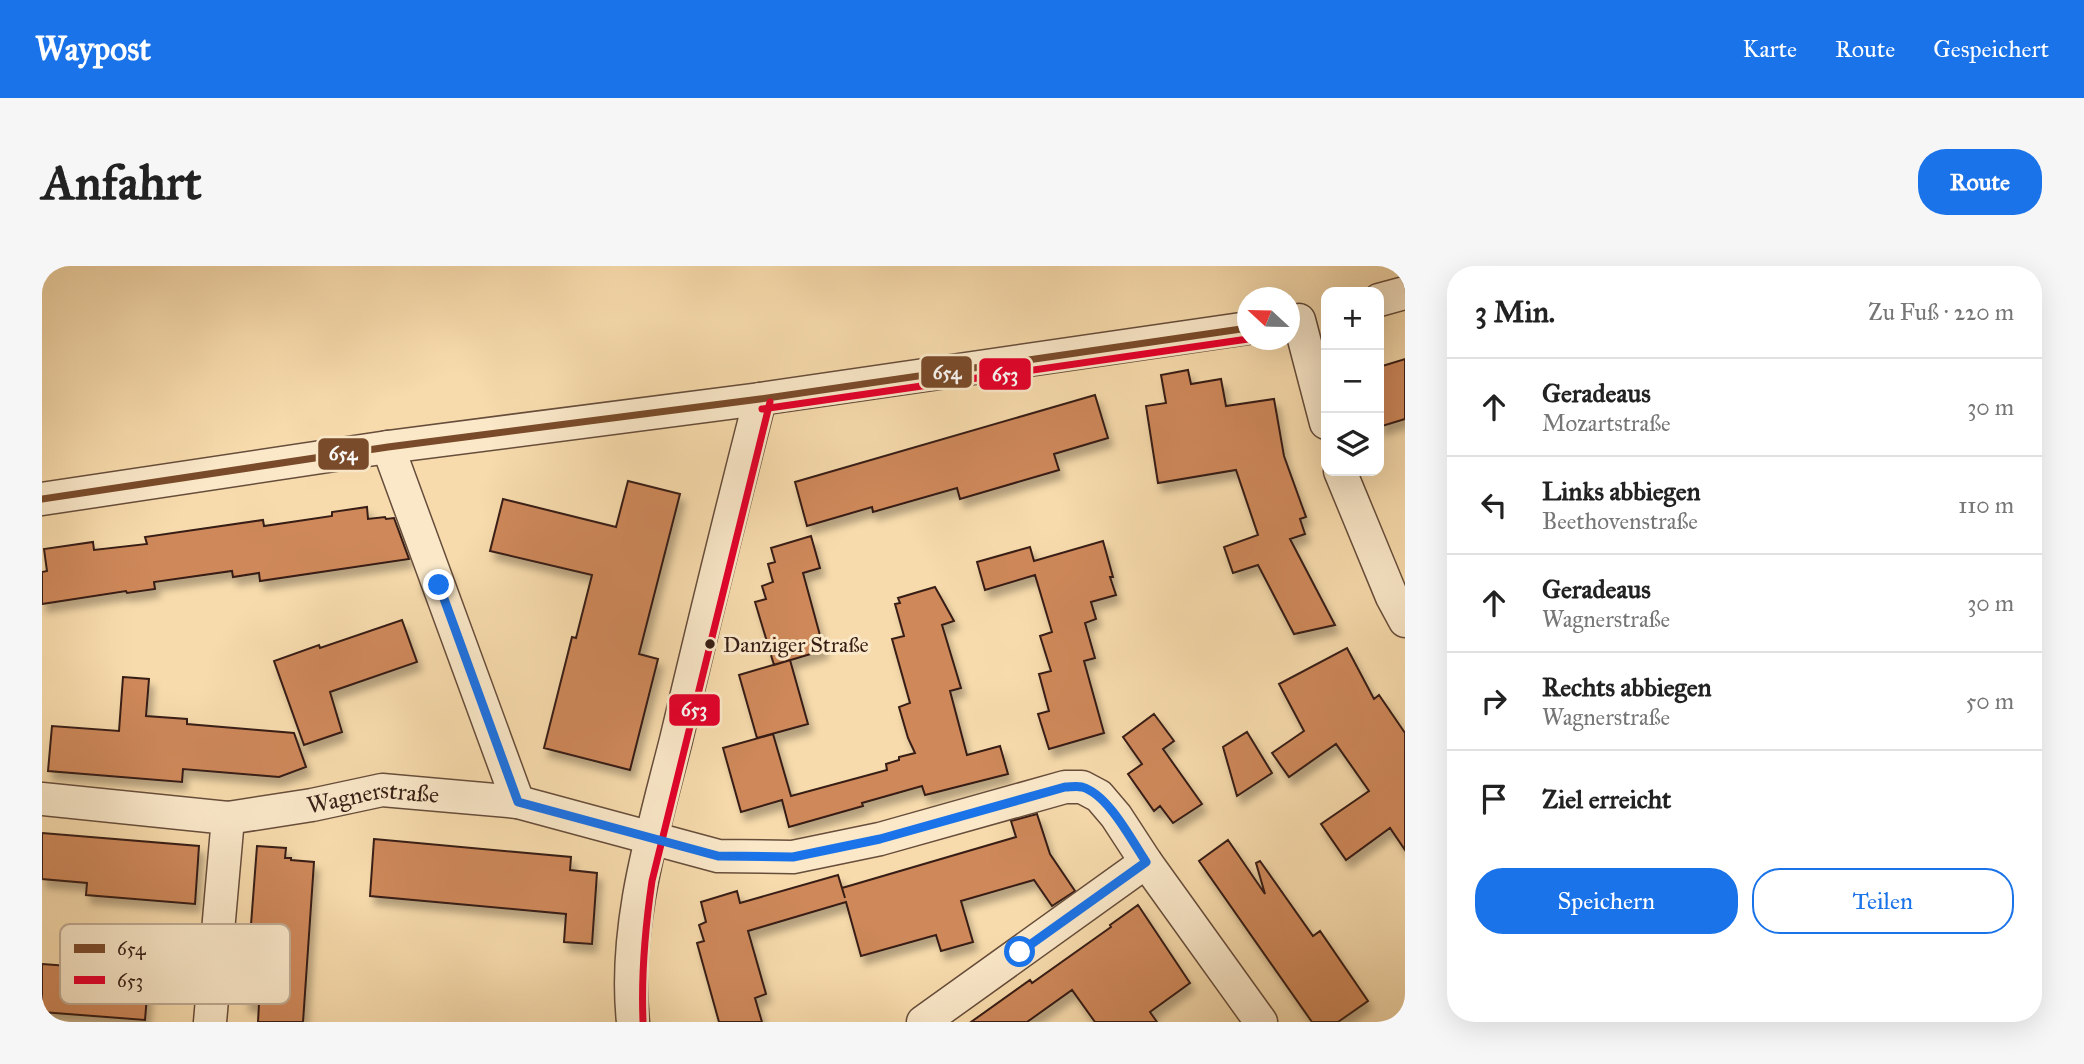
<!DOCTYPE html>
<html lang="de">
<head>
<meta charset="utf-8">
<style>
  :root { --surface:#fff; --page:#f6f6f6; --text:#222; --muted:#767676; --line:#e0e0e0; --accent:#1a73e8 }
  body { margin:0; font-family:"IM FELL Great Primer",serif; background:var(--page); color:var(--text) }
  .controls { position:absolute; right:21px; top:21px; display:grid; overflow:hidden; border-radius:14px; box-shadow:0 7px 28px #0002 }
  .controls button { width:63px; height:63px; display:grid; place-items:center; padding:0; border:0; border-bottom:2px solid var(--line); background:var(--surface); color:var(--text); font:35px sans-serif }
  .compass { position:absolute; left:1195px; top:21px; width:63px; height:63px; border-radius:50%; background:var(--surface); box-shadow:0 7px 28px #0002; rotate:292deg }
  .stop { position:absolute; width:21px; height:21px; margin:-16px; border:5px solid #1a73e8; border-radius:50%; background:#fff }
  .stop.end { background:#1a73e8; border-color:#fff; box-shadow:0 2px 7px #0008 }
  .list { margin:0; padding:0; list-style:none }
  h2 { display:flex; justify-content:space-between; align-items:center; height:91px; margin:0; padding:0 28px; font-size:30px }
  h2 small { font-size:23px; font-weight:400; color:var(--muted) }
  .list li { display:grid; grid-template-columns:46px 1fr auto; gap:21px; align-items:center; box-sizing:border-box; height:98px; padding:0 28px; border-top:2px solid var(--line) }
  .list b { display:block; font-size:26px; white-space:nowrap }
  .list p { margin:0; font-size:23px; white-space:nowrap; color:var(--muted) }
  .list em { font-size:23px; font-style:normal; color:var(--muted) }
  .actions { display:flex; gap:14px; padding:21px 28px }
  .actions a { flex:1; padding:16px 0; border:2px solid var(--accent); border-radius:28px; text-align:center; font-size:24px; color:var(--accent) }
  .actions .main { background:var(--accent); color:#fff }
  .icon { flex:none; width:38px; height:38px; fill:none; stroke:currentColor; stroke-width:2; stroke-linecap:round; stroke-linejoin:round }
  .map { position:relative; flex:none; width:1363px; height:756px; overflow:hidden; border-radius:28px }
  header { display:flex; align-items:center; gap:42px; box-sizing:border-box; height:98px; padding:0 35px; background:var(--accent); color:#fff }
  header strong { font-size:33px }
  nav { display:flex; gap:38px; margin-inline-start:auto; font-size:24px }
  .intro { display:flex; align-items:center; justify-content:space-between; box-sizing:border-box; height:168px; padding:0 42px }
  h1 { margin:0; font-size:49px }
  .button { padding:18px 32px; border-radius:28px; background:var(--accent); color:#fff; font-size:24px; font-weight:700 }
  main { display:flex; gap:42px; padding:0 42px }
  aside { flex:1; background:var(--surface); border-radius:28px; box-shadow:0 7px 28px #0002 }
  .map>svg:first-child { display:block }
  .building { fill:#ce885a; stroke:#371e15; stroke-width:2; filter:url(#shadow) }
  .lines { fill:none; stroke-linecap:round; stroke-linejoin:round }
  .street-casing { stroke:#674d3b; stroke-width:35 }
  .street { stroke:#fae8c9; stroke-width:32 }
  .bus-1-casing { stroke:#fae8c9; stroke-width:12 }
  .bus-2-casing { stroke:#fae8c9; stroke-width:12 }
  .bus-1 { stroke:#7a4b2a; stroke-width:7 }
  .bus-2 { stroke:#e4002b; stroke-width:7 }
  .route { stroke:#1a73e8; stroke-width:9 }
  .bus-dot { fill:#371e15; stroke:#fae8c9; stroke-width:2.5 }
  .labels { text-anchor:middle; stroke-width:6; stroke-linejoin:round; paint-order:stroke }
  .bus-label { font-size:22px; fill:#371e15; stroke:#fae8c9; text-anchor:start }
  .street-label { font-size:24px; fill:#371e15; stroke:#fae8c9 }
  .key { fill:#fae8c9; stroke:#c0ab93; stroke-width:2 }
  .key-label { font-size:19px; fill:#371e15 }
  .line-badge { stroke:#fae8c9; stroke-width:2.5 }
  .badge-label { font-size:19px; text-anchor:middle; font-weight:bold; fill:#fff }
</style>
</head>
<body>
<header>
<strong>Waypost</strong>
<nav><a>Karte</a><a>Route</a><a>Gespeichert</a></nav>
</header>
<div class="intro"><h1>Anfahrt</h1><a class="button">Route</a></div>
<main>
<div class="map">
<svg width="1363" height="756" viewBox="0 0 1363 756">
  <defs>
    <filter id="shadow"><feDropShadow dx="4.5" dy="8" stdDeviation="3.5" flood-color="#0004"/></filter>
  </defs>
  <rect width="100%" height="100%" fill="#f7dbac"/>
  <filter id="stains"><feTurbulence type="fractalNoise" baseFrequency=".00286" numOctaves="4"/><feColorMatrix values="0 0 0 0 .2 0 0 0 0 .09 0 0 0 0 .02 0 0 0 .5 -.17"/></filter>
  <radialGradient id="worn" r=".72"><stop offset=".6" stop-color="#630" stop-opacity="0"/><stop offset="1" stop-color="#630" stop-opacity=".3"/></radialGradient>
  <!-- building -->
  <path class="building" d="M1363 93V153L1337 161V101Z
    M1146 104 1149 118 1179 113 1184 140 1232 133 1242 190 1264 251 1258 253 1263 268 1248 273 1293 359 1252 368 1216 299 1191 307 1182 281 1216 269 1194 204 1116 217 1104 140 1124 137 1119 109Z
    M1053 129 1066 172 1012 188 1017 204 918 233 915 222 831 246 830 241 765 260 753 216Z
    M586 215 638 228 597 388 616 393 588 504 502 482 526 387 530 371 534 372 550 309 448 285 461 233 574 261Z
    M325 241 326 253 343 251 344 253 352 252 367 293 218 315 217 307 191 311 190 305 112 316 113 323 85 327 84 325 0 338V306L5 305 2 283 51 276 52 284 105 278 103 271 221 254 222 260 290 250V246Z
    M769 270 778 302 761 307 782 384 732 399 713 336 724 333 720 320 731 316 726 298 733 296 729 282Z
    M1061 275 1071 311H1068L1074 329 1049 336 1054 353 1043 357 1053 392 1042 395 1062 467 1007 483 996 448 1007 445 997 408 1009 405 998 370 1010 366 993 309 943 324 935 296 988 281 992 295Z
    M893 321 912 355 900 359 919 422 908 425 925 489 958 480 966 508 883 529 880 520 820 537 821 540 747 561 740 534 699 546 681 482 731 468 749 530 845 504 844 498 857 494V491L873 487 866 472 857 441 868 437 850 373 862 370 853 338 858 337 856 332Z
    M360 354 375 396 288 426 300 466 262 479 232 395 277 379 278 382Z
    M1305 382 1332 433 1337 429 1363 467V584L1348 562 1304 594 1279 558 1327 525 1294 478 1247 511 1230 487 1262 465 1237 418Z
    M748 394 766 458 715 472 697 409Z
    M81 411 107 413 104 450 145 453V458L252 467 264 501 237 511 141 503 140 516 6 505 10 460 77 465Z
    M1112 448 1132 475 1121 483 1160 538 1131 557 1118 540 1112 545 1086 508 1100 498 1081 471Z
    M1205 466 1230 507 1195 530 1181 481Z
    M995 548 1008 588 1033 625 1010 640 992 614 919 635 931 676 899 685 894 669 819 690 804 636 706 665 724 728 713 732 720 756H677L655 677 662 675 657 659 664 656 659 636 695 625 698 637 796 609 803 632 800 622 974 571 969 555Z
    M0 567 157 580 153 638 44 629 45 617 0 613Z
    M332 573 529 591 528 604 555 607 550 678 522 676 524 648 328 630Z
    M1186 574 1223 628 1214 597 1218 595 1271 670 1278 665 1326 735 1296 756H1270L1157 595Z
    M215 580 244 582 243 592H249V594L272 596 261 756H216L217 738 203 737Z
    M1096 639 1148 717 1108 746 1115 756H1053L1030 724 985 756H929L988 714 990 717 1069 661 1068 659Z
    M0 698 107 706 103 754 0 746Z"/>
  <g class="lines">
    <!-- street casing -->
    <g class="street-casing">
      <g id="street">
        <path d="M1337 34 1363 27"/>
        <path d="M1257 54 1284 157"/>
        <path d="M346 181 476 536 676 590 751 591 838 573 1023 521H1040L1057 530 1074 550 1104 596 1219 756"/>
        <path d="M1298 205 1350 331 1363 355"/>
        <path d="M0 233 346 181 718 133 1206 62"/>
        <path id="s1" d="M0 533 186 552 270 539 340 524 476 536"/>
        <path d="M168 756 186 552"/>
        <path d="M591 756C581 661 611 565 634 474 661 360 689 246 718 133"/>
        <path d="M881 756 1104 596"/>
      </g>
    </g>
    <!-- street -->
    <use href="#street" class="street"/>
    <!-- bus-1 casing -->
    <g class="bus-1-casing">
      <path id="bus-1" d="M0 233 346 181 718 133 1206 62"/>
    </g>
    <!-- bus-2 casing -->
    <g class="bus-2-casing">
      <path id="bus-2" d="M720 143 1206 73
        M601 755C599 708 603 663 610 615L728 136"/>
    </g>
    <!-- bus-1 -->
    <use href="#bus-1" class="bus-1"/>
    <!-- bus-2 -->
    <use href="#bus-2" class="bus-2"/>
  </g>
  <g class="lines">
    <!-- route -->
    <path class="route" d="M397 319 476 536 676 590 751 591 838 573 1023 521C1028 521 1035 520 1040 521 1066 528 1090 575 1104 596L978 686"/>
  </g>
  <!-- markers -->
  <circle class="bus-dot" cx="668" cy="378" r="6"/>
  <g class="labels">
    <!-- bus labels -->
    <g class="bus-label">
      <text x="681" y="386">Danziger Straße</text>
    </g>
    <!-- street labels -->
    <g class="street-label">
      <text dy="8" stroke="none"><textPath href="#s1" startOffset="334">Wagnerstraße</textPath></text>
    </g>
  </g>
  <!-- legend -->
  <rect x="18" y="658" width="230" height="80" rx="10" class="key"/>
  <rect x="32" y="678" width="31" height="9" fill="#7a4b2a"/>
  <rect x="32" y="710" width="31" height="8" fill="#e4002b"/>
  <g class="key-label">
    <text x="75" y="689">654</text>
    <text x="75" y="721">653</text>
  </g>
  <g class="line-badge">
    <rect x="878" y="89" width="53" height="34" rx="7" fill="#7a4b2a"/>
    <rect x="936" y="91" width="54" height="34" rx="7" fill="#e4002b"/>
    <rect x="275" y="171" width="53" height="34" rx="7" fill="#7a4b2a"/>
    <rect x="626" y="427" width="53" height="34" rx="7" fill="#e4002b"/>
  </g>
  <g class="badge-label">
    <text x="905" y="113">654</text>
    <text x="963" y="115">653</text>
    <text x="301" y="194">654</text>
    <text x="652" y="450">653</text>
  </g>
  <rect width="100%" height="100%" filter="url(#stains)"/>
  <rect width="100%" height="100%" fill="url(#worn)"/>
</svg>
<div class="controls">
<button>+</button>
<button>−</button>
<button><svg class="icon" aria-label="layers" viewBox="0 0 24 24"><path d="M12 4l9 5-9 5-9-5zM3 14l9 5 9-5"/></svg></button>
</div>
<svg class="compass" viewBox="-18 -18 36 36"><path d="M0-13l5 13h-10z" fill="#e53935"/><path d="M0 13l5-13h-10z" fill="#767676"/></svg>
<div class="stop" style="left:978px;top:686px"></div>
<div class="stop end" style="left:397px;top:319px"></div>
</div>
<aside>
<h2>3 Min.<small>Zu Fuß · 220 m</small></h2>
<ul class="list">
<li><svg class="icon" aria-label="ahead" viewBox="0 0 24 24"><path d="M12 20V5M6 11l6-6 6 6"/></svg><div><b>Geradeaus</b><p>Mozartstraße</p></div><em>30 m</em></li>
<li><svg class="icon" aria-label="left" viewBox="0 0 24 24"><path d="M17 20v-9H6M10 6l-5 5 5 5"/></svg><div><b>Links abbiegen</b><p>Beethovenstraße</p></div><em>110 m</em></li>
<li><svg class="icon" aria-label="ahead" viewBox="0 0 24 24"><path d="M12 20V5M6 11l6-6 6 6"/></svg><div><b>Geradeaus</b><p>Wagnerstraße</p></div><em>30 m</em></li>
<li><svg class="icon" aria-label="right" viewBox="0 0 24 24"><path d="M7 20v-9h11M14 6l5 5-5 5"/></svg><div><b>Rechts abbiegen</b><p>Wagnerstraße</p></div><em>50 m</em></li>
<li><svg class="icon" aria-label="arrive" viewBox="0 0 24 24"><path d="M6 21V4h12l-3 4 3 4H6"/></svg><div><b>Ziel erreicht</b></div></li>
</ul>
<div class="actions"><a class="main">Speichern</a><a>Teilen</a></div>
</aside>
</main>
</body>
</html>
